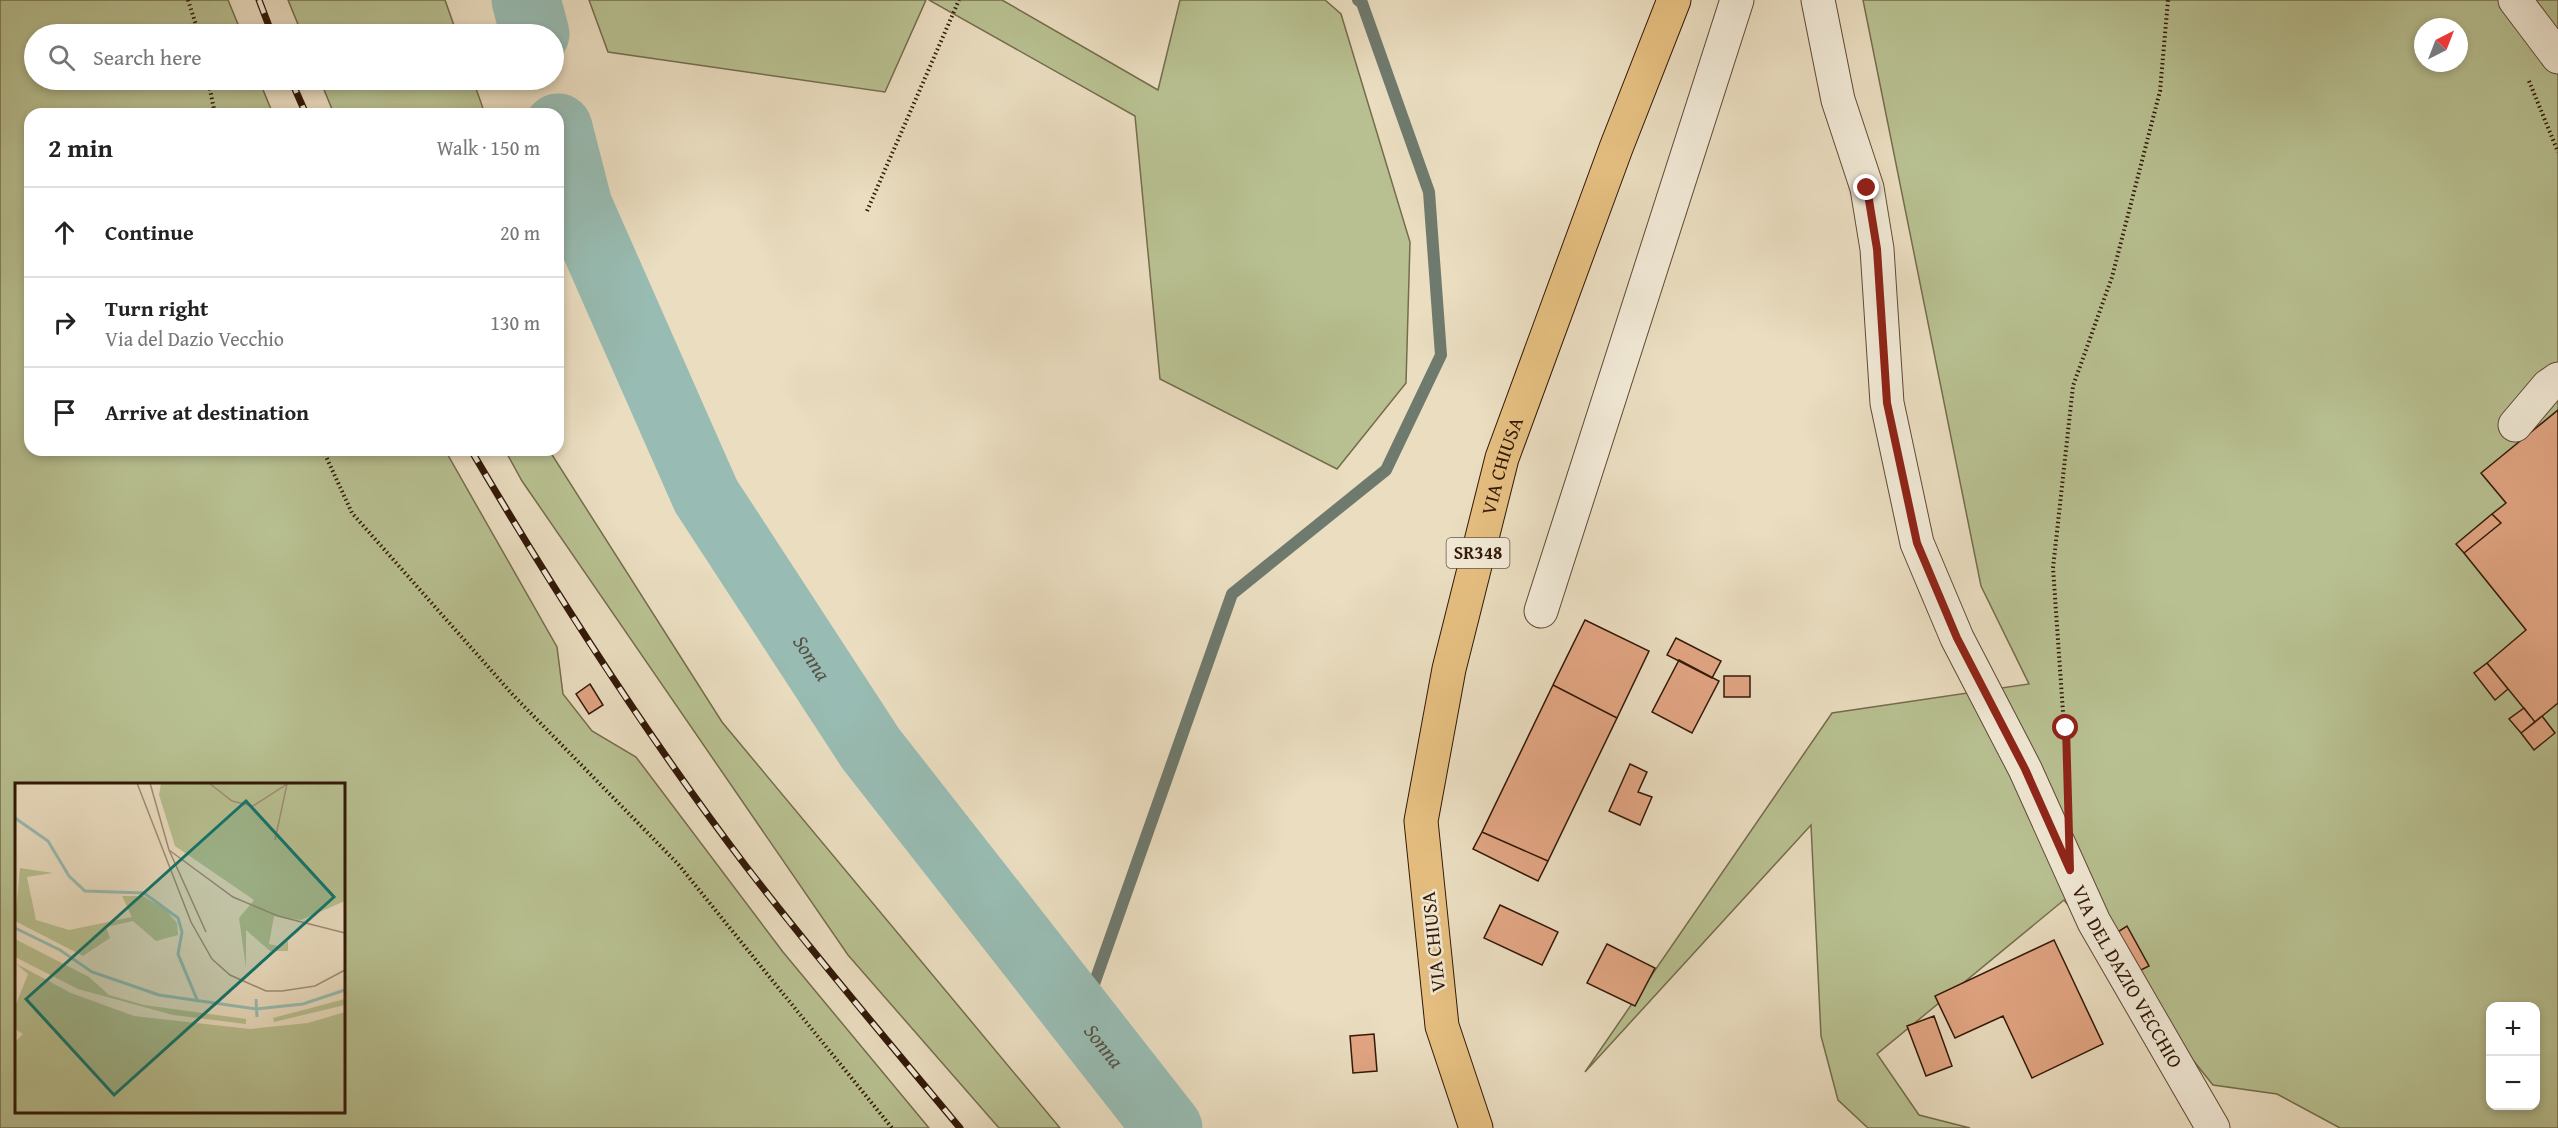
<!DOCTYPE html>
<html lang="en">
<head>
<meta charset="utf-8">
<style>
  :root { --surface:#fff; --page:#f6f6f6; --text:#222; --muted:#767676; --line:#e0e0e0 }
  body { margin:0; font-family:"Gentium Book Plus",serif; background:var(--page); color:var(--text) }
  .controls { position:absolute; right:18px; bottom:18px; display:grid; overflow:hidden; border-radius:12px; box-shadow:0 3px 9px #0003 }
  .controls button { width:54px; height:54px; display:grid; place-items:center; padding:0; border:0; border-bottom:2px solid var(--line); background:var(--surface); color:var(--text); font:30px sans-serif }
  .compass { position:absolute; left:2414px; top:18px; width:54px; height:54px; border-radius:50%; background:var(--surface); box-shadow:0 3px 9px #0003; rotate:42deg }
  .stop { position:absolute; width:18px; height:18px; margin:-14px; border:4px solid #8f2418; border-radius:50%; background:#fff }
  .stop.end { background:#8f2418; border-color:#fff; box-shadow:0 2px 6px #0008 }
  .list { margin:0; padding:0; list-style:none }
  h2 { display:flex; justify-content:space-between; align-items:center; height:78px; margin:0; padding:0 24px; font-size:26px }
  h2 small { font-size:20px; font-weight:400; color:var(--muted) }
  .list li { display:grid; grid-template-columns:39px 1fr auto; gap:18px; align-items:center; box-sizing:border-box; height:90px; padding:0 24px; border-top:2px solid var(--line) }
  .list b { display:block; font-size:22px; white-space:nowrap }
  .list p { margin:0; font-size:20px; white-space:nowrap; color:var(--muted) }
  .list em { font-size:20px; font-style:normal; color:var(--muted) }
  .icon { flex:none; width:33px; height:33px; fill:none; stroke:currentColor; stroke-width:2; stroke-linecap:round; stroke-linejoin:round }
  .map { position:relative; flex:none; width:2558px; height:1128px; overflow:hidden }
  .search { position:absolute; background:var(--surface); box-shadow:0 3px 9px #0003; left:24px; top:24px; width:540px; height:66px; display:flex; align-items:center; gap:15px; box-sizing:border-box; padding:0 21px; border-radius:33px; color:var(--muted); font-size:22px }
  .panel { position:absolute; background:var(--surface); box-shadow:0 3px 9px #0003; left:24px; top:108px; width:540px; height:348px; border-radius:18px }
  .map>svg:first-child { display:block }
  .green { fill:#b8c091; stroke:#756c4c; stroke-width:1.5; fill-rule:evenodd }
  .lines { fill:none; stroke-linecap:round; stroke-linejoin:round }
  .stream { stroke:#6f7a6e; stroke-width:12 }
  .river { stroke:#98bcb3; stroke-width:69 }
  .building { fill:#e2a583; stroke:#321807; stroke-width:1.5 }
  .minor-casing { stroke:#604935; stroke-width:35 }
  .major-casing { stroke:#321807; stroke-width:35 }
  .path { stroke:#321807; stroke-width:4; stroke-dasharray:1.5 3; stroke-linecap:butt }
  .minor { stroke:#f1e9d6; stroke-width:33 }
  .major { stroke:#e5be80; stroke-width:33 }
  .rail-casing { stroke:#321807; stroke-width:7 }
  .rail { stroke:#f1e9d6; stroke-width:4.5; stroke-dasharray:14; stroke-linecap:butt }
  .route { stroke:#8f2418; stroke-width:8 }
  .labels { text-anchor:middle; stroke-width:5; stroke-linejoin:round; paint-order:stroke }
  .shield { fill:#f1e9d6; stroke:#6b5745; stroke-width:1.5 }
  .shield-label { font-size:18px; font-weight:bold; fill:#321807 }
  .street-label { font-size:20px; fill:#321807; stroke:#f1e9d6 }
  .water-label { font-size:21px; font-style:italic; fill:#565143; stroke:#f1e9d6 }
  .inset-river { fill:none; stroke:#98bcb3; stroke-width:3 }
  .inset-road { fill:none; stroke:#a08e76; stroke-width:1.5 }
  .view { fill:#0f766e; fill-opacity:0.15; stroke:#0f766e; stroke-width:3 }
  .inset-edge { fill:none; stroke:#321807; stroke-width:3 }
</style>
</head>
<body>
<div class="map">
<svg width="2558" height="1128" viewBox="0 0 2558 1128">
  <rect width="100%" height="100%" fill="#eaddc0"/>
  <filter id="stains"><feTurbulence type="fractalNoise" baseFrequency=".00333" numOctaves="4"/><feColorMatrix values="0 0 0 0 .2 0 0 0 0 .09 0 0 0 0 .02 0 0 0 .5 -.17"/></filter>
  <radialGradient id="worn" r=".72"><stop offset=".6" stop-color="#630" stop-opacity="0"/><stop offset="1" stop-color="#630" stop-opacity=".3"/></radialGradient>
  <!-- green -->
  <path class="green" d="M0 0H228L242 34H34V80H259L273 114H30V450H445L557 647 563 694 592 731 636 757 783 952 929 1128H0ZM344 784V1112H16V784Z
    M288 0H445L457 34H302Z
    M589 0H926L885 92 608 52Z
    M929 0H1002L1158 90 1180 0H1325L1341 14 1410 242 1406 383 1337 469 1160 379 1135 116Z
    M1863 0H2558V1128H2340L2277 1094 2213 1085 2064 900 1877 1054 1919 1115 1970 1128H1868L1838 1100 1821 1036 1811 825 1585 1072 1832 713 2029 684 1981 586ZM2423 27H2459V63H2423ZM2490 1006H2536V1106H2490Z
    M320 80H473L485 114H334Z
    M505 450H549L722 722 1060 1128H999L848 955 522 481Z"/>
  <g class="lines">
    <!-- stream -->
    <path class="stream" d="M1082 1018 1232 594 1386 470 1441 355 1429 192 1362 3 1358 0"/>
    <!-- river -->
    <g class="river">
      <path d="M526 0 535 34"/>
      <path id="s1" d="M558 128 578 206 706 496 871 749 1168 1128"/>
    </g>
  </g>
  <!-- building -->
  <path class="building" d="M2558 410V703L2535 722 2487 663 2526 630 2464 553 2501 523 2492 514 2506 503 2481 473Z
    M2492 514 2501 523 2464 553 2456 544Z
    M1585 620 1649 651 1617 718 1553 685Z
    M1676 638 1721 661 1712 678 1667 655Z
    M1679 660 1719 681 1692 733 1652 712Z
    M2487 663 2508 689 2495 700 2474 673Z
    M1724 676H1750V697H1724Z
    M590 684 603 705 589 714 576 694Z
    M1553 685 1617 718 1548 861 1482 832Z
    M2524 708 2535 722 2521 733 2509 719Z
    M2542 716 2555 733 2534 750 2521 733Z
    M1630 764 1647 772 1638 792 1652 797 1640 825 1609 811Z
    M1482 832 1548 861 1538 881 1473 849Z
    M1500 905 1558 932 1542 965 1484 938Z
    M2127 926 2149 966 2135 973 2113 935Z
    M2054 940 2103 1044 2032 1078 2003 1016 1955 1038 1935 996Z
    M1607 944 1655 968 1635 1006 1587 983Z
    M1934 1016 1952 1066 1926 1076 1907 1026Z
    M1374 1034 1377 1071 1353 1073 1350 1036Z"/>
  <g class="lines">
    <!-- minor casing -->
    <g class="minor-casing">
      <g id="minor">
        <path id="s2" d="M1818 0 1838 100 1867 188 1877 249 1887 403 1917 543 1957 638 2025 769 2094 922 2213 1128"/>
        <path d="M2515 0 2558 57"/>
        <path d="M2515 425 2548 386 2558 379"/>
        <path d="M1541 611 1737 0"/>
      </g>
    </g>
    <!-- major casing -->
    <g class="major-casing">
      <g id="major">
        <path id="s3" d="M1476 1128 1442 1026 1421 821 1449 669 1502 458 1616 148 1674 0"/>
      </g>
    </g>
    <!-- path -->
    <path class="path" d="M188 0 199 34
      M208 80 215 114
      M2529 81 2558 152
      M867 211 959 0
      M323 450 352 513 513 695 678 864 892 1128
      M2067 770 2053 568 2073 386 2112 277 2160 91 2168 0"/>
    <!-- minor -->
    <use href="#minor" class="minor"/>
    <!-- major -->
    <use href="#major" class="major"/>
    <!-- rail casing -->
    <g class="rail-casing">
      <path id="rail" d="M259 0 272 34
        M291 80 306 114
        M471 450C555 593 645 733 745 865 814 955 888 1041 960 1128"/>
    </g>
    <!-- rail -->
    <use href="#rail" class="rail"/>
  </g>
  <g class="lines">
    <!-- route -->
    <path class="route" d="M1867 188 1877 249 1887 403 1917 543 1957 638 2025 769 2070 870 2066 728"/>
  </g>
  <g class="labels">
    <!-- shield labels -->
    <rect class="shield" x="1446.5" y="538" width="63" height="30" rx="4.5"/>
    <g class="shield-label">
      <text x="1478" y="559">SR348</text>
    </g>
    <!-- street labels -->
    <g class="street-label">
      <text dy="7" stroke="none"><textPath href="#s3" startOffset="678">VIA CHIUSA</textPath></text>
      <text transform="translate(1433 942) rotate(-96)" y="7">VIA CHIUSA</text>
      <text dy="7" stroke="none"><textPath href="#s2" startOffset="1036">VIA DEL DAZIO VECCHIO</textPath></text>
    </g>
    <!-- water labels -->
    <g class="water-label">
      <text dy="7" stroke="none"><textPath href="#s1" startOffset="591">Sonna</textPath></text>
      <text dy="7" stroke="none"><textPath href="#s1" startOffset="1077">Sonna</textPath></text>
    </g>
  </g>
  <!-- overview -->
  <g transform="translate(15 783)">
    <rect width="330" height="330" fill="#eaddc0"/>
    <path d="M146 0H330V118L286 137 259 133 254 161 263 163 273 158V168H255L231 147V185L224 135 239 117 160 63 144 12ZM5 85 38 90 12 94 21 137 54 147 117 134 107 113H128L151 127 162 140 163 152 141 158 118 138 91 144 95 155 68 173 0 138ZM0 156 74 194 94 212 129 222 231 236V241L158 232 63 206 0 174ZM0 180 56 210 119 233 235 246 293 240 330 229V330H0V259L8 251 0 246V224L13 191ZM330 216V222L259 239 258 235Z" fill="#b8c091"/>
    <path class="inset-river" d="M0 35 33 58 54 93 70 108 129 110 163 135 167 149 163 171 183 219M0 145 45 167 77 189 144 212 241 226 288 221 330 207M241 216 242 234"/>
    <path class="inset-road" d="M122 0 176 139 197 176 215 192 251 208H267L300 203 330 187M135 0 154 67 191 149M194 0 217 18 238 23 272 1 260 57M154 67 218 114 263 133 330 150"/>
    <path class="view" d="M231 18 319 114 99 312 11 216Z"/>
    <rect width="330" height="330" class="inset-edge"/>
  </g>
  <rect width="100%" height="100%" filter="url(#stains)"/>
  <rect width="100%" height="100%" fill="url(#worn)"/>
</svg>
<div class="controls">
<button>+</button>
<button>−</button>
</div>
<svg class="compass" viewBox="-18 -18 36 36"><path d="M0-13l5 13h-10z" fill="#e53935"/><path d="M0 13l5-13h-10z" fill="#767676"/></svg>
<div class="stop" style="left:2066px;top:728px"></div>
<div class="stop end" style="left:1867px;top:188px"></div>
<div class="search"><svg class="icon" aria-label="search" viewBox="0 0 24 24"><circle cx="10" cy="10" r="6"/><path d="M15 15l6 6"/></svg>Search here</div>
<section class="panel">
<h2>2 min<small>Walk · 150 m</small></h2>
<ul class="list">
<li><svg class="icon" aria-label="ahead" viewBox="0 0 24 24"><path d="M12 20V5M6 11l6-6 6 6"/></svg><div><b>Continue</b></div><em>20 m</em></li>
<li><svg class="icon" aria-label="right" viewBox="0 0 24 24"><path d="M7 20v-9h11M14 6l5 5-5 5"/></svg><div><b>Turn right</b><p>Via del Dazio Vecchio</p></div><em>130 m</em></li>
<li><svg class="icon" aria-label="arrive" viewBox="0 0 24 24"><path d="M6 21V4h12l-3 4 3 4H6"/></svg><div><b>Arrive at destination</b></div></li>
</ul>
</section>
</div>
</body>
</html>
